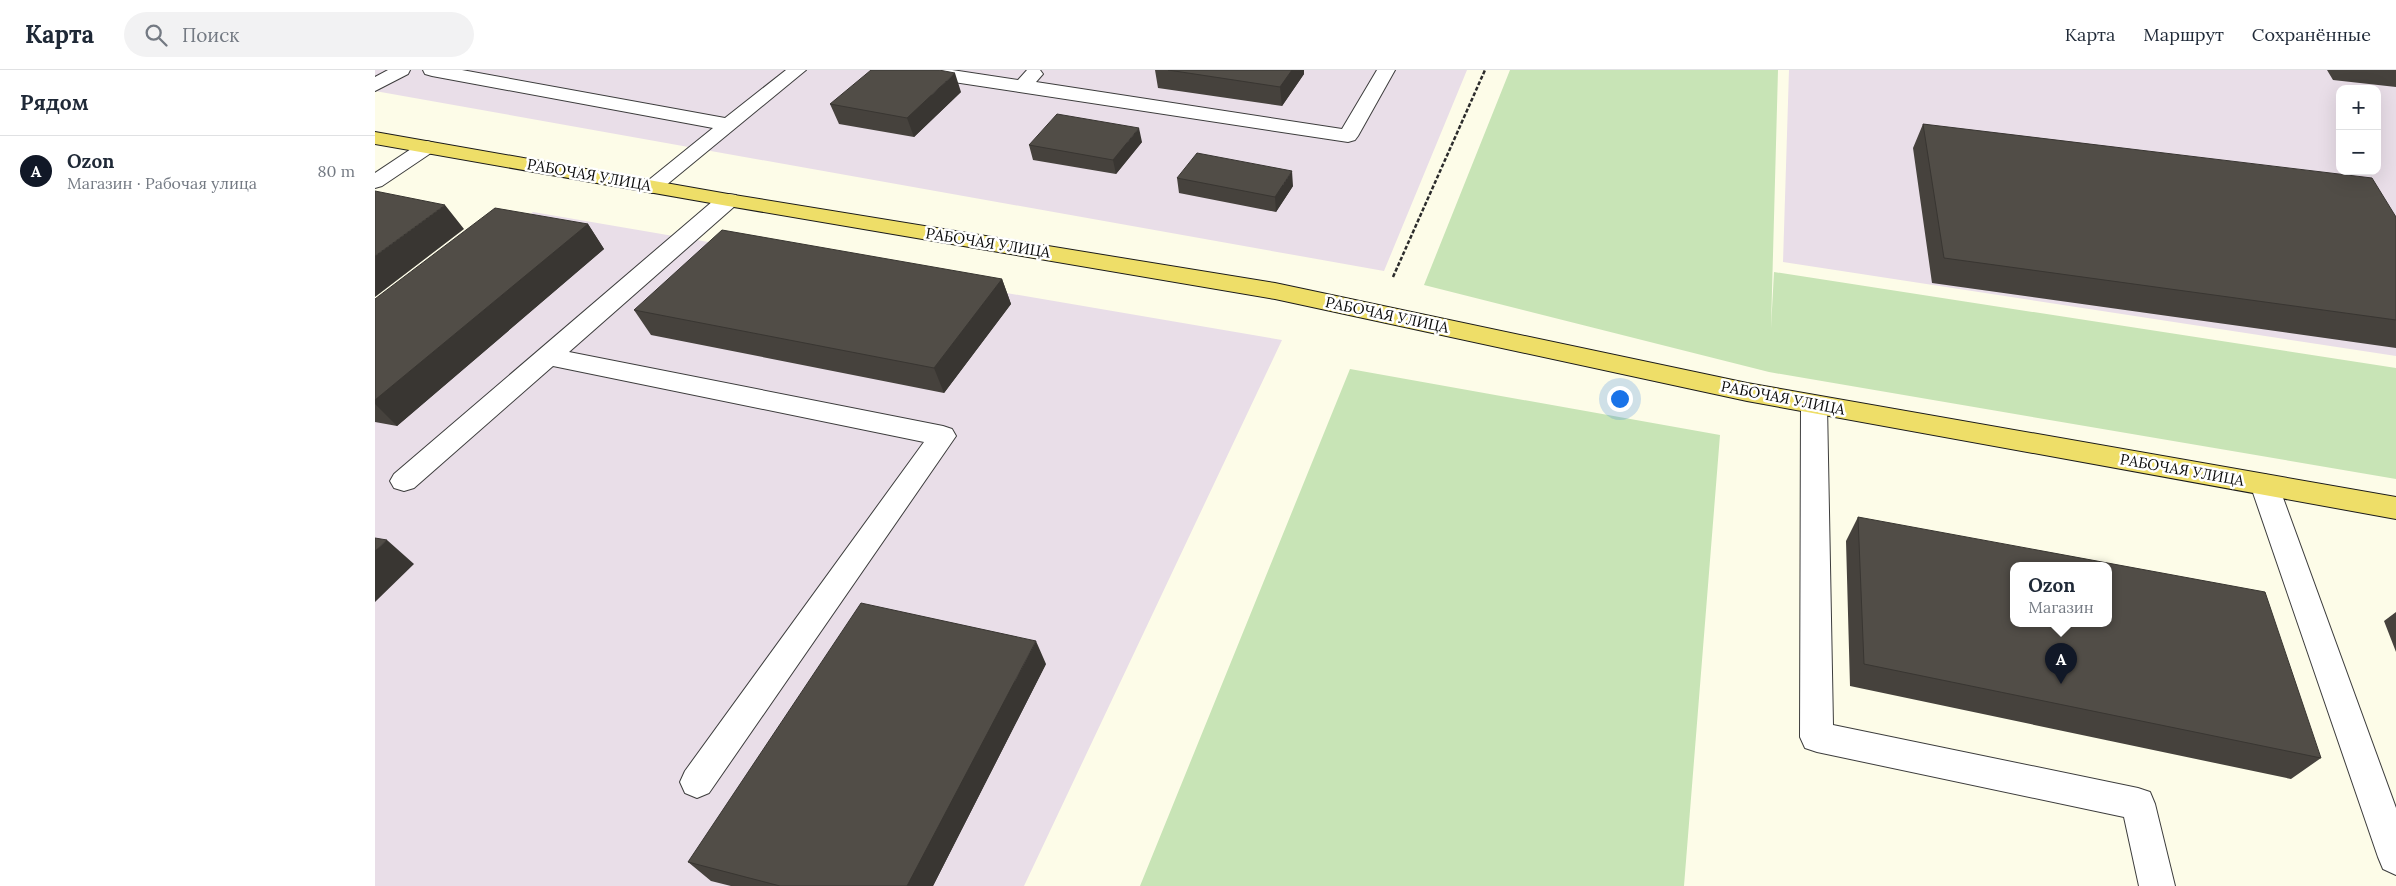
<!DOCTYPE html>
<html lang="ru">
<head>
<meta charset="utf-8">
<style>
  :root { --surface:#fff; --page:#f2f2f3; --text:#1f2937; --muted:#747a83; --line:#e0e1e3; --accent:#111827 }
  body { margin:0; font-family:Lora,serif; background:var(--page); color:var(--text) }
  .controls { position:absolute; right:15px; top:15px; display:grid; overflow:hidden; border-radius:10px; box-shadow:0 5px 20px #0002 }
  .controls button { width:45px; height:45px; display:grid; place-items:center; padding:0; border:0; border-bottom:1px solid var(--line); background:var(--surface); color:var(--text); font:25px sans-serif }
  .you { position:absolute; left:1244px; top:328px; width:18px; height:18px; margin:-12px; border:4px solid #fff; border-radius:50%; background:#1a73e8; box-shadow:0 0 0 8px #1a73e833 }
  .badge { display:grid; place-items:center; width:32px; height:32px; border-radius:50%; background:var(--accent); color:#fff; font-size:16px; font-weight:700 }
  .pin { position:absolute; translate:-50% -41px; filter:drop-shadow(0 1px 2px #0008) }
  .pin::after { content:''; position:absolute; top:26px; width:18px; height:15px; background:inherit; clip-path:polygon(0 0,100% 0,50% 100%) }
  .popup { position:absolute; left:1635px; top:492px; width:102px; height:65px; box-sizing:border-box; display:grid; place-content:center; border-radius:10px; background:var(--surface); filter:drop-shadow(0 1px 4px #0005); font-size:16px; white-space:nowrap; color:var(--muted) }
  .popup b { font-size:19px; color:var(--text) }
  .popup::after { content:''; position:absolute; left:50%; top:100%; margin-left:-10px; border:10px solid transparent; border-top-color:var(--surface) }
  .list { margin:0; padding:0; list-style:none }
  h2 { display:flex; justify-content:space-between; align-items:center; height:65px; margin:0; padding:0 20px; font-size:21px }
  h2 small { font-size:16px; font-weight:400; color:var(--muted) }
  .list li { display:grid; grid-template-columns:32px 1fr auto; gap:15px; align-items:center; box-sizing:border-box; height:70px; padding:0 20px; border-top:1px solid var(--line) }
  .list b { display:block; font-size:19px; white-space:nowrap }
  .list p { margin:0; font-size:16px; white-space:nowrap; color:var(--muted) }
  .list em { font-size:16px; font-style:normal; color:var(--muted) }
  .icon { flex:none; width:28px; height:28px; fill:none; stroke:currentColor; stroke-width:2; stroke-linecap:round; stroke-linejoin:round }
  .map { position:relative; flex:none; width:2021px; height:816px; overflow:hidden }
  header { display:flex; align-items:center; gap:30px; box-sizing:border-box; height:70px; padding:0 25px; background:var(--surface); border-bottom:1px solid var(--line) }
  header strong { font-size:24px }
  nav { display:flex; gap:28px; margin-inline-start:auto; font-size:18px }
  .search { width:350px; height:45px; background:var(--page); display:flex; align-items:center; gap:12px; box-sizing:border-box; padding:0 18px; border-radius:28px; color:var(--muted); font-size:19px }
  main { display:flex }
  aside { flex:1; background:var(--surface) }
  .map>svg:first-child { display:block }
  .industrial { fill:#e9dee8; fill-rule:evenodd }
  .green { fill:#c8e4b6 }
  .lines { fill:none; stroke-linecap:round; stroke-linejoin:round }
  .minor-casing { stroke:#3d3d3d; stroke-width:2 }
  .major-casing { stroke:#1b1b1b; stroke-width:2 }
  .path { stroke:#2c2c2c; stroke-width:2.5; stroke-dasharray:4 2; stroke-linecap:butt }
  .minor { fill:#fff; fill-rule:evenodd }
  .major { fill:#eede68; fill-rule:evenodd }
  .wall { fill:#46423d }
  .shaded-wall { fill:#393632 }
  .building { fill:#514d47; stroke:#393632; fill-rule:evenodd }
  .labels { text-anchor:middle; stroke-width:5; stroke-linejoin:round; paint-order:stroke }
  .street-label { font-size:15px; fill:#0a0a0a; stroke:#fff }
</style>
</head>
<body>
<header>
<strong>Карта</strong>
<div class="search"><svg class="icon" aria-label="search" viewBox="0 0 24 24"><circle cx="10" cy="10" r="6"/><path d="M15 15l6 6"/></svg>Поиск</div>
<nav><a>Карта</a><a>Маршрут</a><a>Сохранённые</a></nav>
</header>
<main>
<aside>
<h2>Рядом<small></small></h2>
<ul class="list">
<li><span class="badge">A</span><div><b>Ozon</b><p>Магазин · Рабочая улица</p></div><em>80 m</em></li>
</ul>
</aside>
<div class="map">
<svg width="2021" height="816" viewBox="0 0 2021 816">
  <rect width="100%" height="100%" fill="#fdfce8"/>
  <!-- industrial -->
  <path class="industrial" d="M0 0H1092L1009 201 0 21Z
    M1414 0H2021V286L1408 192ZM1965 19H2002V101H1965Z
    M158 142 907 270 649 816H0V269Z"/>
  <!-- green -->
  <path class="green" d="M1135 0H1403L1396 258 1399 202 2021 298V409L1394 302 1049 215Z
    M975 299 1345 365 1309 816H765Z"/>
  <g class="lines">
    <!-- minor casing -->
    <g class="minor-casing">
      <path id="minor" d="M13 0H35L33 4 0 21V7Z
        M48 0H87L350 48 411 0H431L284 121 277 123 270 121 266 117 270 113 338 58 57 6 50 4Z
        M530 0H577L643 10 652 0H665L668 4 661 12 967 59 1002 0H1020L983 66 980 70 973 72 539 6 532 4Z
        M52 71 59 73 62 77 59 81 7 116 0 118V103L45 73Z
        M353 124 361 125 364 130 361 135 194 282 568 356 577 359 581 366 334 723 322 728 310 723 305 712 310 701 549 372 178 296 39 418 29 421 19 418 15 411 19 404 345 125Z
        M1439 326 1448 328 1452 335 1458 655 1763 718 1775 722 1780 734 1800 816H1764L1749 747 1442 682 1430 678 1425 667 1426 335 1430 328Z
        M1889 404 1899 407 1903 414 2021 738V805L2008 799 2003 787 1875 414 1879 407Z"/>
    </g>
    <!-- major casing -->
    <g class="major-casing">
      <path id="major" d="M0 62 353 124 900 213 1372 313 2021 427V449L1372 331 900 229 353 136 0 74Z"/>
    </g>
    <!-- path -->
    <path class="path" d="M1018 207 1110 0"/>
    <!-- minor -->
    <use href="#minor" class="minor"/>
    <!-- major -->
    <use href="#major" class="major"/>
  </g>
  <!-- wall -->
  <path class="wall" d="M780 0H929V4L907 36 783 18Z
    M1952 0H2021V17L1958 10Z
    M586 22 539 67 464 54 455 34Z
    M1548 54 2021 147V278L1557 213 1538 78Z
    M767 72 741 104 658 90 654 75Z
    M802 108 918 116 901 142 804 123Z
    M213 154 229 179 22 356 0 352V229Z
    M627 209 636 234 569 323 276 265 259 240Z
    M1483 447 1946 688 1916 709 1475 616 1471 471Z
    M2021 542V582L2009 551Z
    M671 594 558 816H356L336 811 313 792Z"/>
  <!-- shaded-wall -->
  <path class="shaded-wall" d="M917 0H929V4L907 36 905 17Z
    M580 3 586 22 539 67 532 48Z
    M764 58 767 72 741 104 738 90Z
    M917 101 918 116 901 142 900 127Z
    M70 135 89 159 0 227V186Z
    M213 154 229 179 22 356 0 334V330Z
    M627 209 636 234 569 323 559 298Z
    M12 470 39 494 0 532V481Z
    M661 571 671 594 558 816H532Z"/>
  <!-- building -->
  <path class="building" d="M496 0H564L580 3 532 48 455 34Z
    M793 0H917L905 17Z
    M682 44 764 58 738 90 654 75Z
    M1548 54 1997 108 2021 147V250L1569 188Z
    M822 83 917 101 900 127 802 108Z
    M0 121 70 135 0 186Z
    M120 138 213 154 0 330V229Z
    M347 160 627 209 559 298 259 240Z
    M1483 447 1890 522 1946 688 1489 594ZM1638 495H1734V553H1638Z
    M0 468 12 470 0 481Z
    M486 533 661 571 532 816H405L313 792Z"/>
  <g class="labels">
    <!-- street labels -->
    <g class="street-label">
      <text transform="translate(214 105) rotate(10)" y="5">РАБОЧАЯ УЛИЦА</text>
      <text transform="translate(613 173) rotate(9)" y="5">РАБОЧАЯ УЛИЦА</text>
      <text transform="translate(1012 245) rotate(12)" y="5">РАБОЧАЯ УЛИЦА</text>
      <text transform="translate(1408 328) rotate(11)" y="5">РАБОЧАЯ УЛИЦА</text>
      <text transform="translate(1807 400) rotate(10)" y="5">РАБОЧАЯ УЛИЦА</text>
    </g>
  </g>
</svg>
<div class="controls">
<button>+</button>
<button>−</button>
</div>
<div class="you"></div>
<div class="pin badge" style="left:1686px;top:614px">A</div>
<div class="popup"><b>Ozon</b>Магазин</div>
</div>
</main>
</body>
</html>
